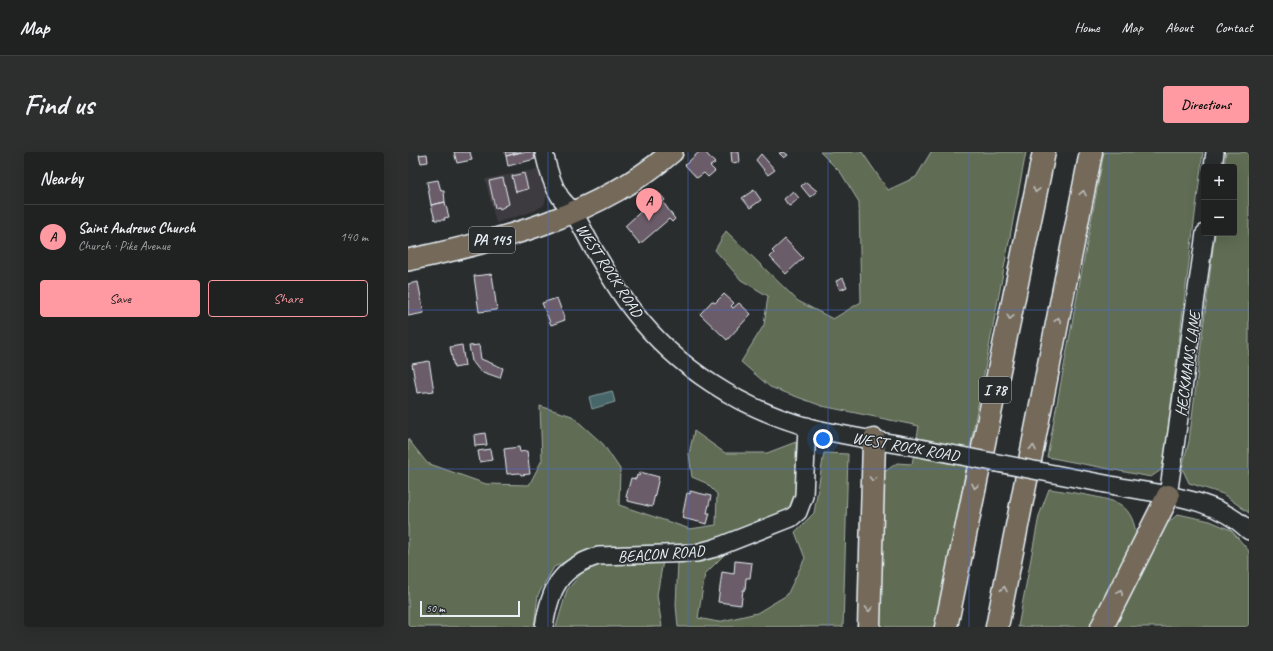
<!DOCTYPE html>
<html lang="en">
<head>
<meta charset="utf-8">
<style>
  :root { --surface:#202222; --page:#2d2f2f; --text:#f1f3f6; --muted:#a2a4a5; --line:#3d3f40; --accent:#ff9aa2 }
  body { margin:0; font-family:Caveat,sans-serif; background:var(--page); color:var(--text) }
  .controls { position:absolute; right:12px; top:12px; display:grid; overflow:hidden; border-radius:4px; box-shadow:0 4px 16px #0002 }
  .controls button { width:36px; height:36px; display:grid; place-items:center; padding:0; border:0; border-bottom:1px solid var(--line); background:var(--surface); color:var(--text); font:20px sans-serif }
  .scale { position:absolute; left:12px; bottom:10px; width:100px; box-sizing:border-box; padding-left:4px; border:2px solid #e8f1f8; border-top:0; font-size:11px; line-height:14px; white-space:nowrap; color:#e8f1f8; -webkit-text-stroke:3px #2a2d2e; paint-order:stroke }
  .you { position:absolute; left:415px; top:287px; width:14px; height:14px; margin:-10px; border:3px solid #fff; border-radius:50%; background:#1a73e8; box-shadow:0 0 0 6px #1a73e833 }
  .badge { display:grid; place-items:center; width:26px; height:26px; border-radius:50%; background:var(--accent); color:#111; font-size:13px; font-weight:700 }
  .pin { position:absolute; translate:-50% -33px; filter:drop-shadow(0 1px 2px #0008) }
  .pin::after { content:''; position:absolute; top:21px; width:14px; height:12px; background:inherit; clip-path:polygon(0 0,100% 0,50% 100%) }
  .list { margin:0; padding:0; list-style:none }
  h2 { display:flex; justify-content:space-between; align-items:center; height:52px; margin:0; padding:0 16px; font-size:17px }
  h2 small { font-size:13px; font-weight:400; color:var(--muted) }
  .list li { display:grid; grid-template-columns:26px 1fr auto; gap:12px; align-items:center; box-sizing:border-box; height:64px; padding:0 16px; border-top:1px solid var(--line) }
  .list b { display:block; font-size:15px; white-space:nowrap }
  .list p { margin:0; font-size:13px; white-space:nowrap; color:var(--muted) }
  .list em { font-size:13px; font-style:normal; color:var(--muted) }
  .actions { display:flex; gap:8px; padding:12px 16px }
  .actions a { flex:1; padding:9px 0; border:1px solid var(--accent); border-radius:4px; text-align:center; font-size:14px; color:var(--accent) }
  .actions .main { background:var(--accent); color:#111 }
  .map { position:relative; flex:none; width:841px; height:475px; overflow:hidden; border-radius:4px }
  header { display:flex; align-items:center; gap:24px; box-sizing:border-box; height:56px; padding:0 20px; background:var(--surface); border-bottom:1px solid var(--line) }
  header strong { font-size:19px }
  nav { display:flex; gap:22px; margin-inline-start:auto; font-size:14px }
  .intro { display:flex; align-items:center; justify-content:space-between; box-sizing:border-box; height:96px; padding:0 24px }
  h1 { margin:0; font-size:28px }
  .button { padding:10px 18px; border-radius:4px; background:var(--accent); color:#111; font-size:14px; font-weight:700 }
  main { display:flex; gap:24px; padding:0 24px }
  aside { flex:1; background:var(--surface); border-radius:4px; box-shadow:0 4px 16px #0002 }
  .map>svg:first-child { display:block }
  .built { fill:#3e3b3f }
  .green { fill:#606c53; stroke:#a4aea6 }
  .water { fill:#476669; stroke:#879ea2 }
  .building { fill:#6b5c67; stroke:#e8f1f8 }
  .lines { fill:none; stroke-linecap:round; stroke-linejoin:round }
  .minor-casing { stroke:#e8f1f8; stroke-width:20 }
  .major-casing { stroke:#e8f1f8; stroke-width:24 }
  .highway-casing { stroke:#e8f1f8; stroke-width:25 }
  .minor { stroke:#2a2d2e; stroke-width:17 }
  .major { stroke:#746a5a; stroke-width:21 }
  .highway { stroke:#746a5a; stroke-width:22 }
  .minor-bridge-casing { stroke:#e8f1f8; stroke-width:20; stroke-linecap:butt }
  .minor-bridge { stroke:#2a2d2e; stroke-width:17 }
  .oneway { stroke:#babbb9 }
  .grid { fill:none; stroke:#466fde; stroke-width:1; stroke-opacity:0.55 }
  .labels { text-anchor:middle; stroke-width:3; stroke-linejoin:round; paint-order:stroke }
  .shield { fill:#2a2d2e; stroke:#afb6bb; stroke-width:1 }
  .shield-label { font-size:15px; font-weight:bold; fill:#e8f1f8 }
  .street-label { font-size:16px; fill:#e8f1f8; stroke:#2a2d2e }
</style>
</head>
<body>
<header>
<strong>Map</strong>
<nav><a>Home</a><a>Map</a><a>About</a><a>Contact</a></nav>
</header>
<div class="intro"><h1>Find us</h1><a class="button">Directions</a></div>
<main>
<aside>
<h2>Nearby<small></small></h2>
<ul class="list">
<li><span class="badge">A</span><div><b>Saint Andrews Church</b><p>Church · Pike Avenue</p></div><em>140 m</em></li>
</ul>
<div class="actions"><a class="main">Save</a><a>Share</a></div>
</aside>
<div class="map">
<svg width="841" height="475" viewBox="0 0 841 475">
  <rect width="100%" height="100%" fill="#2a2d2e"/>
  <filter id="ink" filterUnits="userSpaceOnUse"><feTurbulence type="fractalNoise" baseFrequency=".025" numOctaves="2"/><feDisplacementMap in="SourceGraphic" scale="8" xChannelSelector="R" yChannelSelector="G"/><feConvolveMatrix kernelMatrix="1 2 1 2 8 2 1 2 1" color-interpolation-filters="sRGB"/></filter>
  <g filter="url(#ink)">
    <!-- built -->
    <path class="built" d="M131 17 138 33 139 43 136 53 126 59 88 71 77 27Z"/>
    <!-- green -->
    <path class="green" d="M412 0H454L480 38 508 25 523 0H618L528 475H470L475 321 489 311 504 312 511 274 414 254 362 235 333 210 356 173 360 144 333 128 307 98 318 79 390 149 425 167 453 150 451 50 433 21Z
      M696 0H795L756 307 753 318 743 325 639 305Z
      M818 0H841V361L815 342 781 331 774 316 781 289 807 81H826V15H816Z
      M132 254 164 264 195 292 212 317 211 353 282 377 308 373 309 342 298 331 284 325 281 302 286 279 317 301H359L388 290 389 336 379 361 284 394 189 395 146 415 130 443 126 475H0V287L19 311 78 332 121 333 134 308Z
      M416 301 440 302 435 475H270L268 453 270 409 294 410 317 402 297 422 290 466 310 470 349 461 379 443 397 406 387 380 406 361Z
      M641 337C655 339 704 346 713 353 723 360 727 372 728 383L683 475H610L631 364Z
      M770 362 802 369 823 378 841 399V475H705L752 378Z
      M255 409 249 443 254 475H148L159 438 179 415 205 410Z"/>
    <!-- water -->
    <path class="water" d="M204 239 207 250 184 257 181 245Z"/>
    <!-- building -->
    <path class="building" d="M46 0H62L64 8 49 11Z
      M97 0H113L98 4Z
      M113 0H125L127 7 100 14 98 4Z
      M291 0H297L307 11 302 14 307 19 300 25 296 21 289 26 277 13Z
      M323 0H331L332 10 324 11Z
      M376 0 380 3 376 6 371 1Z
      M19 2 20 10 13 11 11 3Z
      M353 2 367 18 360 23 348 8Z
      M116 21 120 37 108 40 104 24Z
      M95 26 101 52 92 57 91 55 87 56 81 29Z
      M30 28 33 39H36L37 50 23 53 19 30Z
      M398 30 409 39 402 45 393 34Z
      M346 38 353 48 342 56 334 46Z
      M385 39 391 46 382 54 380 53 376 47Z
      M252 42 257 48 255 50 267 67 264 70 261 67 232 92 217 74Z
      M37 50 41 65 36 66 37 68H27L23 53Z
      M377 87 395 106 378 122 362 105 366 101 364 99Z
      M84 122 89 158 71 160 66 124Z
      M435 126 439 135 432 138 428 129Z
      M10 130 16 161 0 164V132Z
      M316 142 326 151 323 154 325 156 331 151 343 162 319 188 292 162 304 149 307 151Z
      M149 146 157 168 143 173 134 151Z
      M54 193 57 214 46 216 42 195Z
      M71 193 73 207 95 216 92 226 72 219 64 209 61 194Z
      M21 209 26 239 9 241 4 212Z
      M77 281 79 293 67 294 66 283Z
      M111 295 112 300 119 299 122 322 113 323 112 321 99 322 96 297Z
      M82 297 84 308 72 310 70 299Z
      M232 320 251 325 244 355 220 349V346L218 345 223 326 228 327 229 323 231 324Z
      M282 339 303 344 299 361H302L299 372 274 366 279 341 282 342Z
      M327 409 344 411 342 426H338L337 438H335L333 453 310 450 314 420 326 422Z"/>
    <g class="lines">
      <!-- minor casing -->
      <g class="minor-casing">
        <path id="minor" d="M136 0C139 14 143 30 151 43 154 49 160 53 164 59 172 70 178 84 185 96 198 118 210 140 226 160 269 216 332 256 400 275 435 284 472 289 507 295
          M805 15 807 0
          M708 334C754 343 807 345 841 379
          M760 344 797 81
          M136 475C142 437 151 416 190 404L288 401 307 396 383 366 390 360 396 344 399 274"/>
      </g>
      <!-- major casing -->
      <g class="major-casing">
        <path id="major" d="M0 108C92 89 191 63 264 0"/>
      </g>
      <!-- highway casing -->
      <g class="highway-casing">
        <path id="highway" d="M461 475 466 288
          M538 475 636 0
          M589 475 683 0
          M694 475 760 344"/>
      </g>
      <!-- minor -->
      <use href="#minor" class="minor"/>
      <!-- major -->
      <use href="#major" class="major"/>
      <!-- highway -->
      <use href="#highway" class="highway"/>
      <!-- minor-bridge casing -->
      <g class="minor-bridge-casing">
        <path id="minor-bridge" d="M507 295 708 334"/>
      </g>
      <!-- minor-bridge -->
      <use href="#minor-bridge" class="minor-bridge"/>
    </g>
    <!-- one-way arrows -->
    <defs><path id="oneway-chevron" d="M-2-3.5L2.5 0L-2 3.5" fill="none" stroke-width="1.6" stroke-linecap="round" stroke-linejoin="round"/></defs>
    <g class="oneway">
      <use href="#oneway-chevron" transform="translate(628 38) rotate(102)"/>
      <use href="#oneway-chevron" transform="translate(675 41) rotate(-79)"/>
      <use href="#oneway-chevron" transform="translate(602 165) rotate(102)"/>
      <use href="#oneway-chevron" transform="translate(650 168) rotate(-79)"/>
      <use href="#oneway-chevron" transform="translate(625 296) rotate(-79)"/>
      <use href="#oneway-chevron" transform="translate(465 327) rotate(91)"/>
      <use href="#oneway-chevron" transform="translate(567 334) rotate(102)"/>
      <use href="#oneway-chevron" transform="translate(596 437) rotate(-79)"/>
      <use href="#oneway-chevron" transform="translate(712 440) rotate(-64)"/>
      <use href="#oneway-chevron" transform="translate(461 457) rotate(91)"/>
    </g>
  </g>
  <!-- grid -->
  <path class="grid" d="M140 0V475M280 0V475M420 0V475M561 0V475M701 0V475M0 158H841M0 317H841"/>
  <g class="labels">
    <!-- shield labels -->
    <g class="shield">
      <rect x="61" y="75" width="46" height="26" rx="3"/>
      <rect x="571" y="225" width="32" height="26" rx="3"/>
    </g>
    <g class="shield-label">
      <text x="84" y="93">PA 145</text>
      <text x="587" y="243">I 78</text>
    </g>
    <!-- street labels -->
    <g class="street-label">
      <text transform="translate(202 118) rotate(57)" y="6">WEST ROCK ROAD</text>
      <text transform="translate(779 212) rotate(-82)" y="6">HECKMANS LANE</text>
      <text transform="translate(498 294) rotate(10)" y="6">WEST ROCK ROAD</text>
      <text transform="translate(253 401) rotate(-4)" y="6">BEACON ROAD</text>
    </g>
  </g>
</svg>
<div class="controls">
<button>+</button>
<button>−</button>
</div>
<div class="scale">50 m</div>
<div class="you"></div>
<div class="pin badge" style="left:241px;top:69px">A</div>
</div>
</main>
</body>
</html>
